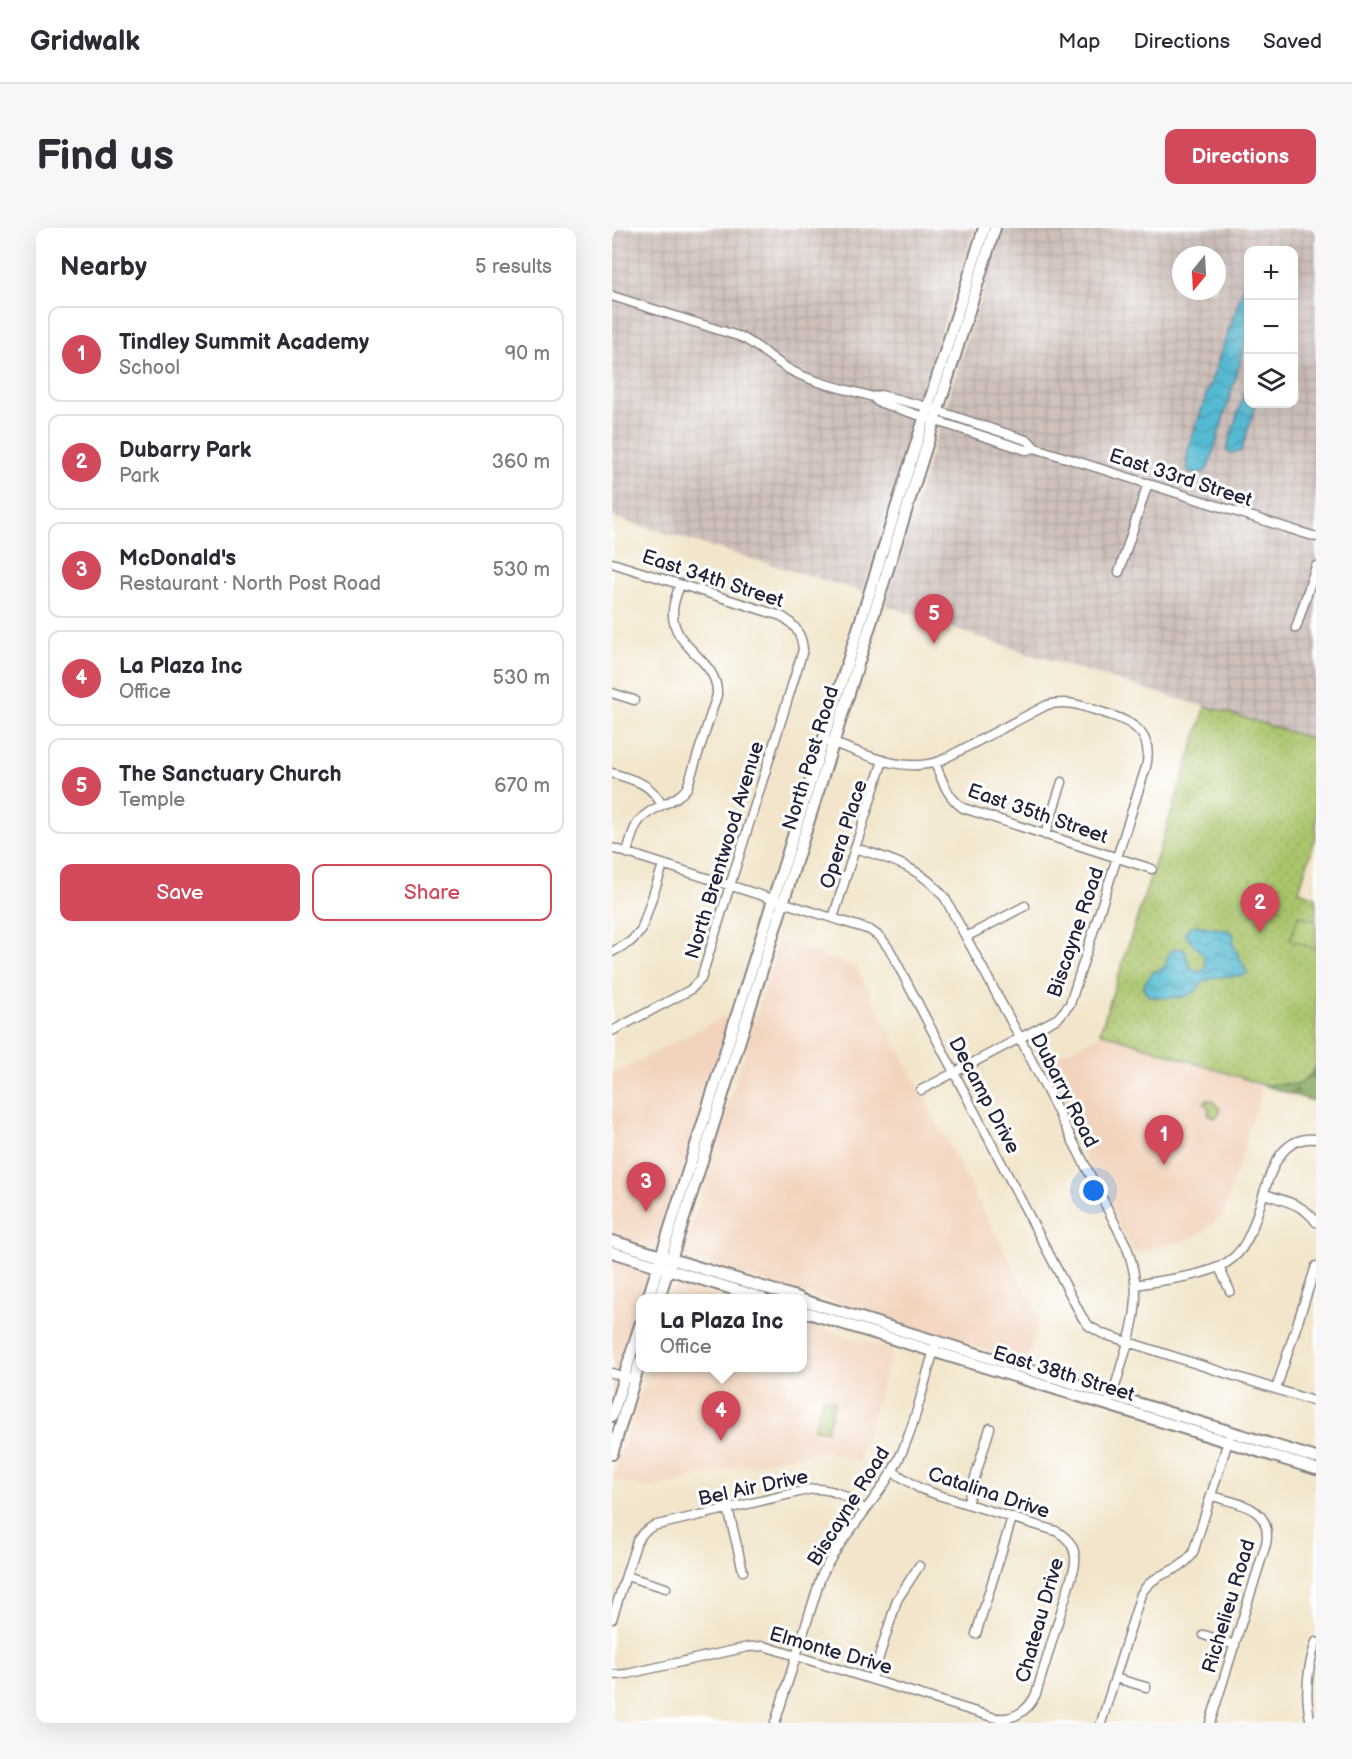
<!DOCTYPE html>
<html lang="en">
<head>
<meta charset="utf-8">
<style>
  :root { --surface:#fff; --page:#f7f7f7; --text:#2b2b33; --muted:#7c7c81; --line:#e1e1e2; --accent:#d1495b }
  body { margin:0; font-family:"Balsamiq Sans",sans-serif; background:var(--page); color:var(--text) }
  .controls { position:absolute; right:18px; top:18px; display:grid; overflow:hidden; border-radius:12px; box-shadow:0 6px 24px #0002 }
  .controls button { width:54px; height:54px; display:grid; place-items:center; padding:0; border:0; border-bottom:2px solid var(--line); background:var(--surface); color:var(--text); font:30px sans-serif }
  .compass { position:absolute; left:560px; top:18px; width:54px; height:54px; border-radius:50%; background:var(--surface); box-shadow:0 6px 24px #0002; rotate:198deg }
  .you { position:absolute; left:482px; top:963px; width:21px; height:21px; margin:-15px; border:4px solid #fff; border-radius:50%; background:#1a73e8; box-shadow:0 0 0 9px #1a73e833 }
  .badge { display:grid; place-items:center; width:39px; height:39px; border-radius:50%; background:var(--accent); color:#fff; font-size:20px; font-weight:700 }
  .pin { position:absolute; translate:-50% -50px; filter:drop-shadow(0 2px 3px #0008) }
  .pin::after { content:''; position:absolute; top:32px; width:21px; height:18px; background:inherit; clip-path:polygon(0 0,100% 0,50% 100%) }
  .popup { position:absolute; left:24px; top:1066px; width:171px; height:78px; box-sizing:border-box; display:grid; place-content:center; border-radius:12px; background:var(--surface); filter:drop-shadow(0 2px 4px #0005); font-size:20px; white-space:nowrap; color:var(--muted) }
  .popup b { font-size:22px; color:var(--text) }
  .popup::after { content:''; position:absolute; left:50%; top:100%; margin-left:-12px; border:12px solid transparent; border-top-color:var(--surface) }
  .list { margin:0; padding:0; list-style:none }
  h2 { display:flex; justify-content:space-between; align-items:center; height:78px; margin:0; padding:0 24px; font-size:26px }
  h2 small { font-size:20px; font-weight:400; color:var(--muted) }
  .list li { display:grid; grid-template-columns:39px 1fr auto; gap:18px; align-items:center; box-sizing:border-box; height:96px; margin:0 12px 12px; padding:0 12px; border:2px solid var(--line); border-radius:12px }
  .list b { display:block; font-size:22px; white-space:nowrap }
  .list p { margin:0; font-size:20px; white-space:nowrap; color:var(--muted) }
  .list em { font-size:20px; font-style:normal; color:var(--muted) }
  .actions { display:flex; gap:12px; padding:18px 24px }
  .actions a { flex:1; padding:14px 0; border:2px solid var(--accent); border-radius:12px; text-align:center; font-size:21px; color:var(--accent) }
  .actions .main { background:var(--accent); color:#fff }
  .icon { flex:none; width:33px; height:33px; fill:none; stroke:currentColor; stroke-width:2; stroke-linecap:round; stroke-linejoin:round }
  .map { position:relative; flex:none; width:704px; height:1495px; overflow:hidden; border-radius:12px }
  header { display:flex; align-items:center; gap:36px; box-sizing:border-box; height:84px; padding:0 30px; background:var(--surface); border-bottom:2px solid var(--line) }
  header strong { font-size:28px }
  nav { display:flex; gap:33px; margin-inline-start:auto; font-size:21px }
  .intro { display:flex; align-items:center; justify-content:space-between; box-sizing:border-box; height:144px; padding:0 36px }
  h1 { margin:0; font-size:42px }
  .button { padding:15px 27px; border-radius:12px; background:var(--accent); color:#fff; font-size:21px; font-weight:700 }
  main { display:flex; gap:36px; padding:0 36px }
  aside { flex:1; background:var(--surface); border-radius:12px; box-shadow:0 6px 24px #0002 }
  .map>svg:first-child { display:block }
  .built { fill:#f2d4be }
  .industrial { fill:url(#industrial-grid); fill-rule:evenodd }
  .grass { fill:url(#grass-dots); stroke:#667352; stroke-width:1.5 }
  .forest { fill:url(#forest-firs); stroke:#54664c; stroke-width:1.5 }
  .pitch { fill:#a9c46a; stroke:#667352; stroke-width:1.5 }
  .water { fill:url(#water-waves); stroke:#3c6e87; stroke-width:1.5 }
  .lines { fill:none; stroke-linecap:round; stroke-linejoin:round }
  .minor-casing { stroke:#8a8483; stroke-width:11 }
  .major-casing { stroke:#8a8483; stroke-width:14 }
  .minor { stroke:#fff; stroke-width:8 }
  .major { stroke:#fff; stroke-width:10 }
  .labels { text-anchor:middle; stroke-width:6; stroke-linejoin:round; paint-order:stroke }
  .street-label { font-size:20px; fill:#22223b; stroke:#fff }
</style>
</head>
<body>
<header>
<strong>Gridwalk</strong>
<nav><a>Map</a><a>Directions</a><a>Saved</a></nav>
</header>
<div class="intro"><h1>Find us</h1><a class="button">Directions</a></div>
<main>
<aside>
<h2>Nearby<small>5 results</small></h2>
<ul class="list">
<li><span class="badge">1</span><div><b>Tindley Summit Academy</b><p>School</p></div><em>90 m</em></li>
<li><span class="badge">2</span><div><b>Dubarry Park</b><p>Park</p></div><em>360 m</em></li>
<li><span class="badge">3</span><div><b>McDonald's</b><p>Restaurant · North Post Road</p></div><em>530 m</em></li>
<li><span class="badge">4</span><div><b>La Plaza Inc</b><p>Office</p></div><em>530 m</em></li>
<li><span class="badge">5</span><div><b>The Sanctuary Church</b><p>Temple</p></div><em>670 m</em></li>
</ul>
<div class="actions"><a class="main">Save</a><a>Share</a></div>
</aside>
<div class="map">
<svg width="704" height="1495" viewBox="0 0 704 1495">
  <defs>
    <pattern id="industrial-grid" width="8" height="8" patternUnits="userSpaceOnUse" patternTransform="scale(1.5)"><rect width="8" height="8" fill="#cfc0ba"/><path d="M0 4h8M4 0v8" fill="none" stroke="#b1a5a1"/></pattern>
    <pattern id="grass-dots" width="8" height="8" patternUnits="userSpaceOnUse" patternTransform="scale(1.5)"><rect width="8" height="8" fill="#a9c46a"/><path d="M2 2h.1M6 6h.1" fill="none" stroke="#91a85d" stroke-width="1.8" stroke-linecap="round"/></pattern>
    <pattern id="forest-firs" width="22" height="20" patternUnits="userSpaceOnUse" patternTransform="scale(1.5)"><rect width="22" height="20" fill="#86aa5e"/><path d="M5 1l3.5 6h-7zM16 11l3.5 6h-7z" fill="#6d8a4f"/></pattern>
    <pattern id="water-waves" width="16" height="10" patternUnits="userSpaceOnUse" patternTransform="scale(1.5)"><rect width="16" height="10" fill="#55bbd3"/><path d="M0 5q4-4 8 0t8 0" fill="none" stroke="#4698ac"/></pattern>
  </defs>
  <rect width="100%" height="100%" fill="#fff"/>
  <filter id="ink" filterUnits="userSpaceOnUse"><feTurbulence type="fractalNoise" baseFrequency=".0167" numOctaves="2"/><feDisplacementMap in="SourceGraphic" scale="12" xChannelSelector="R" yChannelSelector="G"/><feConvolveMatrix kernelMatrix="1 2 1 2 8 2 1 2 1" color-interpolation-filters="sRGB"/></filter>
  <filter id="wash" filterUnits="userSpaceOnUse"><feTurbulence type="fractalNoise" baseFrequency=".008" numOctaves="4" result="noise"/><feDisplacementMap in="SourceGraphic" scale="24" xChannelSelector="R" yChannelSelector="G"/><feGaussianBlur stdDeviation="1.35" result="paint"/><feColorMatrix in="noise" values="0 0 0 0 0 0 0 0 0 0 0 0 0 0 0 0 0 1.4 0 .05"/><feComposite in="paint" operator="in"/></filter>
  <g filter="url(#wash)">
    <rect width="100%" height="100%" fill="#f2e5cb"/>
    <!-- built -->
    <path class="built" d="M167 713 244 739 428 1091 416 1131 403 1130 292 1098 254 1084 70 1028Z
      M120 784 122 788 44 1021 0 1008V847Z
      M488 804 651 857 611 987 592 1004 573 1012 521 1025 426 838 486 808Z
      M0 1031 41 1044 33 1070H28V1086L0 1176Z
      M64 1057 70 1058 110 1070H60Z
      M190 1095 280 1122 247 1233 209 1222 34 1260 0 1251 37 1140H190Z"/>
    <!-- industrial -->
    <path class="industrial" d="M0 0H363L318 138 251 364 0 289Z
      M391 0H704V512L414 425 273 377 333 179ZM636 22H682V176H636ZM569 27H605V63H569Z"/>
    <!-- grass -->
    <path class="grass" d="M594 478 704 512V608L687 663 704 669V836L701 844 688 856 651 857 488 804Z
      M594 872H600L608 881V884L603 890 596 886 597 881 592 875Z
      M211 1170 223 1173 215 1203 202 1201Z"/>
    <!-- forest -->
    <path class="forest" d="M704 836V874L651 857 688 856 701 844Z"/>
    <!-- pitch -->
    <path class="pitch" d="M687 687 704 693V721L678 712Z"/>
    <!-- water -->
    <path class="water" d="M636 53V108L597 238 593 244 583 245 577 244C571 233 577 220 580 209L633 55Z
      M636 161V176H644L629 223 621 225 614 223 633 162Z
      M584 697 618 703 622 707C618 722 633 732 635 746 622 751 609 746 597 751 589 753 587 762 579 766 567 771 549 770 537 768L531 761 533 754 542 743 548 742 554 737C555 726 561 716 573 722 576 732 576 742 587 744L593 740C596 722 578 719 573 705L577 699Z"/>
  </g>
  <g filter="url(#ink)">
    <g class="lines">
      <!-- minor casing -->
      <g class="minor-casing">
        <path id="minor" d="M0 68 129 109C148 118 162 134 180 143 205 156 235 161 261 169L266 174 414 222 423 220 704 309
          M261 169 268 167 308 177 417 213 423 220
          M0 335 169 388C183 396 190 406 191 422L89 751 78 762 0 803
          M507 344 536 255
          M684 400 704 338
          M0 465 22 472
          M218 514C255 526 289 546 328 533L435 477C454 472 468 477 486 483 515 492 543 501 534 539L458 776 446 790 309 862
          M323 535C330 552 335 569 351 580L540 641
          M0 545C24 553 37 554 50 577
          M433 607 450 554
          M0 620 258 702 269 710 278 722 470 1089 477 1098 491 1106 704 1174
          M243 620C278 631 309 639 333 670L408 810 514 1017C530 1059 525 1089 511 1131 507 1145 504 1159 498 1171
          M15 625C18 615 20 602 27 593 40 577 63 576 75 560L105 467C107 431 59 420 61 384 61 374 65 365 68 357
          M221 690 271 532
          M354 709 413 678
          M0 724 18 714 29 703 51 637
          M653 966C672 973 692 976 704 994
          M607 1039 618 1063
          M524 1057C553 1051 599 1049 621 1030 657 1001 646 905 704 911
          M0 1145 16 1150
          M664 1161 704 1038
          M355 1276 378 1200
          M116 1280 131 1343
          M14 1348 54 1360
          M0 1391 25 1313 32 1304 41 1298 200 1261C222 1260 236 1269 253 1282
          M364 1406 400 1290
          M592 1407 623 1417
          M0 1447 15 1446 136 1419 152 1418 380 1489C399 1494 416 1484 424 1466L462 1341C466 1324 459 1311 444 1303L326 1267 307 1260 280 1243
          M503 1450 534 1459
          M260 1451 285 1372 307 1338
          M163 1495 209 1349C227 1310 260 1279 281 1242 302 1205 310 1160 323 1119
          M489 1495 529 1366C544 1341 567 1347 581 1325L617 1210
          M598 1495 654 1316C661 1279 627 1276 600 1268
          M699 1495C692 1467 695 1441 704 1414"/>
      </g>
      <!-- major casing -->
      <g class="major-casing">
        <path id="major" d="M0 1013 187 1070
          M0 1024 150 1070
          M36 1070 372 0
          M47 1070 383 0
          M190 1072 704 1230
          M190 1083 704 1241
          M0 1188 28 1097
          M0 1226 28 1133"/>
      </g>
      <!-- minor -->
      <use href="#minor" class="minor"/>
      <!-- major -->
      <use href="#major" class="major"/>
    </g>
  </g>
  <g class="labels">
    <!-- street labels -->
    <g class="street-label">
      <text transform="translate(569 249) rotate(18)" y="7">East 33rd Street</text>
      <text transform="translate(101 350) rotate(18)" y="7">East 34th Street</text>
      <text transform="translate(198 530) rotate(-73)" y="7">North Post Road</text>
      <text transform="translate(426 585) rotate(19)" y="7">East 35th Street</text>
      <text transform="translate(231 606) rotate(-72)" y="7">Opera Place</text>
      <text transform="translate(112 622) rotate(-73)" y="7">North Brentwood Avenue</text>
      <text transform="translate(463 704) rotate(-71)" y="7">Biscayne Road</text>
      <text transform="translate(453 862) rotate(63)" y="7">Dubarry Road</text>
      <text transform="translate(373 867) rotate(62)" y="7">Decamp Drive</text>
      <text transform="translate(452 1145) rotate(17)" y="7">East 38th Street</text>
      <text transform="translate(141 1259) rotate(-12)" y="7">Bel Air Drive</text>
      <text transform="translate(377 1264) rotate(18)" y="7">Catalina Drive</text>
      <text transform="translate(236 1278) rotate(-58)" y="7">Biscayne Road</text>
      <text transform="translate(616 1378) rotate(-73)" y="7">Richelieu Road</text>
      <text transform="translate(427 1392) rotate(-74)" y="7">Chateau Drive</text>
      <text transform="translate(219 1422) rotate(16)" y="7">Elmonte Drive</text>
    </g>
  </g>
</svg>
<div class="controls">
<button>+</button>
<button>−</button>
<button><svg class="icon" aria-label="layers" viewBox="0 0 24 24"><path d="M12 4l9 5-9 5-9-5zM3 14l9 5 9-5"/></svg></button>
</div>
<svg class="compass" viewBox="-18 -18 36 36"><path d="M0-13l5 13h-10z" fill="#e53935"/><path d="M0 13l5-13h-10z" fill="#7c7c81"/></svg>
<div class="you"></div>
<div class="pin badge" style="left:552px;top:937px">1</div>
<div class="pin badge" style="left:648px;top:705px">2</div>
<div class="pin badge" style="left:34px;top:984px">3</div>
<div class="pin badge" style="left:109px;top:1213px">4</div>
<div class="popup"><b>La Plaza Inc</b>Office</div>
<div class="pin badge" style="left:322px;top:416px">5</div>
</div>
</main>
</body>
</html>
